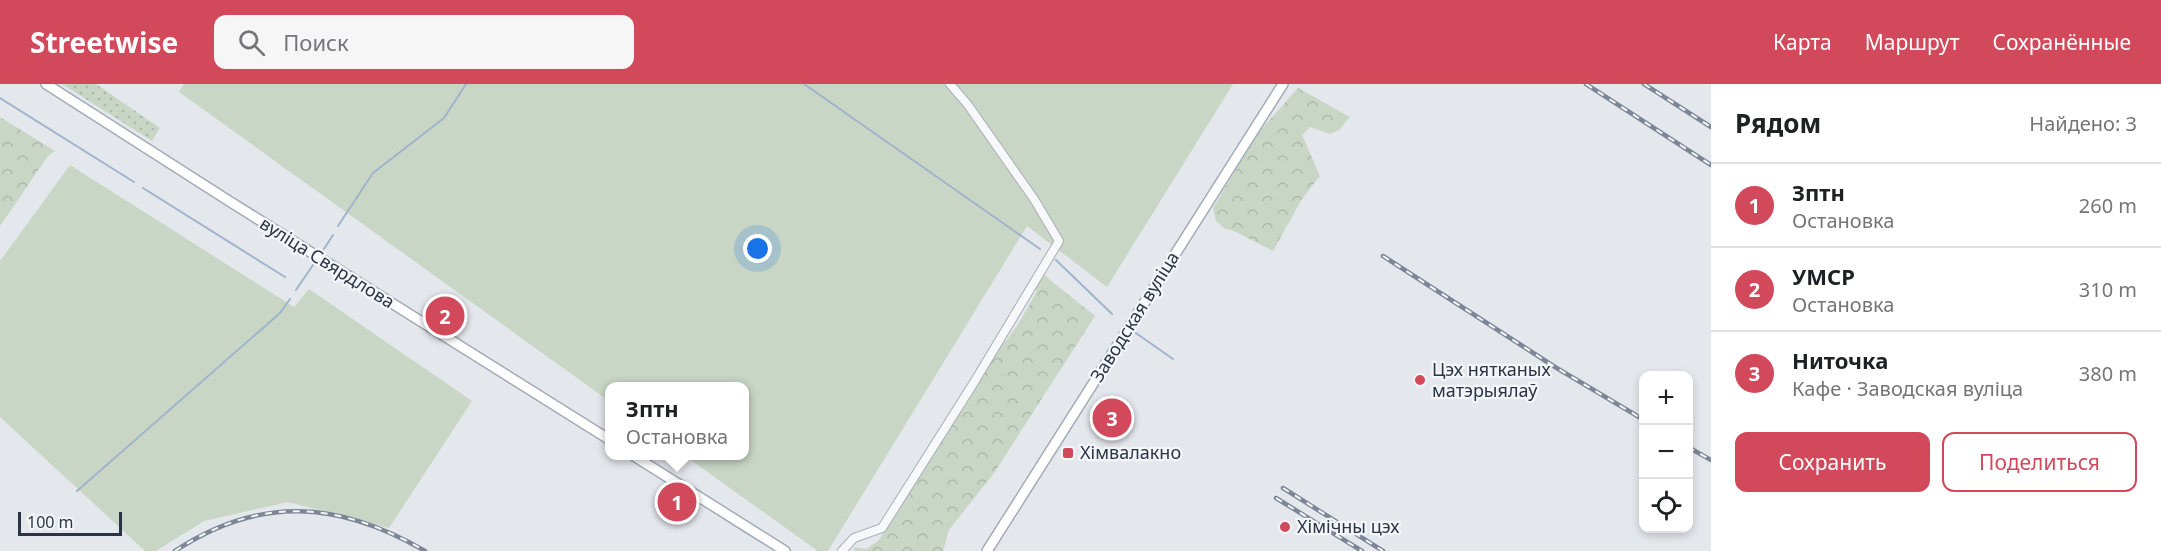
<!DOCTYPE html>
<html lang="ru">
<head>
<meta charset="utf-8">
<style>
  :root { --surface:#fff; --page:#f6f6f6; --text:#202124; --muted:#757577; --line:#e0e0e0; --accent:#d1495b }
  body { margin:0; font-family:"Noto Sans",sans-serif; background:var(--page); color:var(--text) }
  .controls { position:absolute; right:18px; bottom:18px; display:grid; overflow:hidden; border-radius:12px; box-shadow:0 3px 9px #0003 }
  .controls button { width:54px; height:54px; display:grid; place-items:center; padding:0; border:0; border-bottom:2px solid var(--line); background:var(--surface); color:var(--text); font:30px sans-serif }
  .scale { position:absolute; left:18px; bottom:15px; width:104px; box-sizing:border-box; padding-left:6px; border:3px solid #2b3445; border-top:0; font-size:16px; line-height:21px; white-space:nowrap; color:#2b3445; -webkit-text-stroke:4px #f4f6f9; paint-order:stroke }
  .you { position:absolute; left:758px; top:165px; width:21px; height:21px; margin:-15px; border:4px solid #fff; border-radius:50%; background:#1a73e8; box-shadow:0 0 0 9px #1a73e833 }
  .badge { display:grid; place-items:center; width:39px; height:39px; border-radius:50%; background:var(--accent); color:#fff; font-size:20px; font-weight:700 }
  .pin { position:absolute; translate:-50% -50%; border:3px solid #fff; box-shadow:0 2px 6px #0006 }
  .popup { position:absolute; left:605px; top:298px; width:144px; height:78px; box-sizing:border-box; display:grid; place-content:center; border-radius:12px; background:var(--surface); filter:drop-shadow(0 2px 4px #0005); font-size:20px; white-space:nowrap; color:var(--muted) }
  .popup b { font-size:22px; color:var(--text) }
  .popup::after { content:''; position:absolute; left:50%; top:100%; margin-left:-12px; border:12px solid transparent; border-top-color:var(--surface) }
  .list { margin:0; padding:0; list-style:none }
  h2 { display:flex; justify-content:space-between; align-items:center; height:78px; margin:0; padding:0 24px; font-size:26px }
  h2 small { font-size:20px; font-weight:400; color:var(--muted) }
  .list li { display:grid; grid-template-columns:39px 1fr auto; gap:18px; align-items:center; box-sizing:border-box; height:84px; padding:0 24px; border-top:2px solid var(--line) }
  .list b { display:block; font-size:22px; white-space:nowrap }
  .list p { margin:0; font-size:20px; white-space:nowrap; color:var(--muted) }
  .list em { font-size:20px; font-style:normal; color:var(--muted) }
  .actions { display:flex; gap:12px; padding:18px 24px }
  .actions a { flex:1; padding:14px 0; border:2px solid var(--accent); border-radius:12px; text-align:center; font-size:21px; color:var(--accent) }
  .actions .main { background:var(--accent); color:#fff }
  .icon { flex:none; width:33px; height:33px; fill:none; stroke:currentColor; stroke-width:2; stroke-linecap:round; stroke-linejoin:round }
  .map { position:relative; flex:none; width:1711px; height:467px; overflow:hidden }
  header { display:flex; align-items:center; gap:36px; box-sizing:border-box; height:84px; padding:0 30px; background:var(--accent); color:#fff }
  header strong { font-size:28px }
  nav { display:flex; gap:33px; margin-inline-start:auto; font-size:21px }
  .search { width:420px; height:54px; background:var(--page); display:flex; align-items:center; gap:15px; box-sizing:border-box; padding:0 21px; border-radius:12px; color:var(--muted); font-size:22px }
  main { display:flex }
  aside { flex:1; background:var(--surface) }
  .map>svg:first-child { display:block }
  .grass { fill:url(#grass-dots) }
  .forest { fill:url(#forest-crowns) }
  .green { fill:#c9d6c5 }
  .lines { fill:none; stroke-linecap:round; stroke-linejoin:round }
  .stream { stroke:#9fb4cc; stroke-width:2 }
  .minor-casing { stroke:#a9aeb7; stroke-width:10 }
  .major-casing { stroke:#a3abb8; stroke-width:12 }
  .minor { stroke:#f7f8fa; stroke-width:8 }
  .major { stroke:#fff; stroke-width:9 }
  .rail-casing { stroke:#7d8696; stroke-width:4.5 }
  .rail { stroke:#f4f6f9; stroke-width:2; stroke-dasharray:7; stroke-linecap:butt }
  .poi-dot { fill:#d1495b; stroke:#f4f6f9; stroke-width:2 }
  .labels { text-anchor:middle; stroke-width:4.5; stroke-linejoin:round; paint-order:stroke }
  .street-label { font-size:18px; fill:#2b3445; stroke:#f4f6f9 }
  .poi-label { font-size:18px; fill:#2b3445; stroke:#f4f6f9; text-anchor:start }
</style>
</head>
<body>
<header>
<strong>Streetwise</strong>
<div class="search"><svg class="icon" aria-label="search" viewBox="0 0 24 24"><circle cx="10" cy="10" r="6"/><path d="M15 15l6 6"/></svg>Поиск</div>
<nav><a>Карта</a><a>Маршрут</a><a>Сохранённые</a></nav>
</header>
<main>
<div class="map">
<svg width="1711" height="467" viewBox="0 0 1711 467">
  <defs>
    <pattern id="grass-dots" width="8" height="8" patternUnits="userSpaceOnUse" patternTransform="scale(1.5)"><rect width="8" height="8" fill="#c9d6c5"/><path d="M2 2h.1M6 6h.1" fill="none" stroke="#adb8ab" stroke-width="1.8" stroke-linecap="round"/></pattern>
    <pattern id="forest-crowns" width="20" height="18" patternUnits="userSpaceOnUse" patternTransform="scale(1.5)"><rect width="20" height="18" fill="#c9d6c5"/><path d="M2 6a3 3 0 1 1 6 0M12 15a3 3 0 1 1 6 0" fill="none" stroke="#adb8ab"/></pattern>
  </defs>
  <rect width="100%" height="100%" fill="#e4e7ec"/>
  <!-- grass -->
  <path class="grass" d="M62 0H96L160 44 152 57Z"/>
  <!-- forest -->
  <path class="forest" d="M1298 4 1350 33 1339 46 1330 50 1310 43 1302 51 1320 92 1302 115 1273 167 1232 146 1225 145 1216 137 1213 124 1257 50Z
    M0 33 55 67 48 72 0 142Z
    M1039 187 1095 232 994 389 949 446 943 467H854L855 463 867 465 879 456 965 319 990 270C1010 260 1026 226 1037 207L1029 197Z"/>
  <!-- green -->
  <path class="green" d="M184 0H1233L1107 203 1027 142 828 467H818L685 372H744V302H610L609 317 179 8Z
    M70 81 294 223 309 205 472 317 389 444 288 418 204 437 156 467H145L0 333V177Z"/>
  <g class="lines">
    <!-- stream -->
    <path class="stream" d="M804 0 1040 165
      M0 14 134 98
      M143 104 285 193
      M338 142 373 89 444 34 466 0
      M322 168 333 151
      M1056 176 1112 230
      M296 206 315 178
      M1133 247 1173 275
      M77 407 280 229 290 215"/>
    <!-- minor casing -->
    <g class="minor-casing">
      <path id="minor" d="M842 467 854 454 882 444 973 300 1059 157 1034 115 968 21 950 0"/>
    </g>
    <!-- major casing -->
    <g class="major-casing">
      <path id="major" d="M46 0 229 117 610 356
        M634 372 785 467
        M987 467 1283 0"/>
    </g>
    <!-- minor -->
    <use href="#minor" class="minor"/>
    <!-- major -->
    <use href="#major" class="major"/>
    <!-- rail casing -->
    <g class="rail-casing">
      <path id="rail" d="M1586 0 1711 81
        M1644 0 1711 43
        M1383 172 1555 283 1644 336
        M1688 363 1711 376
        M1283 404 1383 467
        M1276 414 1362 467
        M175 467C260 411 339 417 425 467"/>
    </g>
    <!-- rail -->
    <use href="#rail" class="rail"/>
  </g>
  <!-- markers -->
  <g class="poi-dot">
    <circle cx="1420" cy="296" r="6"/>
    <rect x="1062" y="363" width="12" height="12" rx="3"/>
    <circle cx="1285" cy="443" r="6"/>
  </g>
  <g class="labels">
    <!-- street labels -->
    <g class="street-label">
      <text transform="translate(327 179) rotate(32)" y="6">вуліца Свярдлова</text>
      <text transform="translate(1135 233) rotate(-58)" y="6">Заводская вуліца</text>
    </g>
    <!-- poi labels -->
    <g class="poi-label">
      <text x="1432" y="292">Цэх нятканых<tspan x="1432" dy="21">матэрыялаў</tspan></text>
      <text x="1080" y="375">Хімвалакно</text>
      <text x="1297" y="449">Хімічны цэх</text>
    </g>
  </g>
</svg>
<div class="controls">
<button>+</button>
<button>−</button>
<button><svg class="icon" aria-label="locate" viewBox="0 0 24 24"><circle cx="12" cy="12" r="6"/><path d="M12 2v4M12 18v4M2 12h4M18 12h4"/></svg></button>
</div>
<div class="scale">100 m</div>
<div class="you"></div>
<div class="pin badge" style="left:677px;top:418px">1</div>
<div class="popup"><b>Зптн</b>Остановка</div>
<div class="pin badge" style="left:445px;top:232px">2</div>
<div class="pin badge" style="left:1112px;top:334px">3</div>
</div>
<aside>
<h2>Рядом<small>Найдено: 3</small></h2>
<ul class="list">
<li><span class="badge">1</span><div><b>Зптн</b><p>Остановка</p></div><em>260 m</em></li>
<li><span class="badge">2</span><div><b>УМСР</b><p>Остановка</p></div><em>310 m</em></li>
<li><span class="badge">3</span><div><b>Ниточка</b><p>Кафе · Заводская вуліца</p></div><em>380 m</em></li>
</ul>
<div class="actions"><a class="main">Сохранить</a><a>Поделиться</a></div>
</aside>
</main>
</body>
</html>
